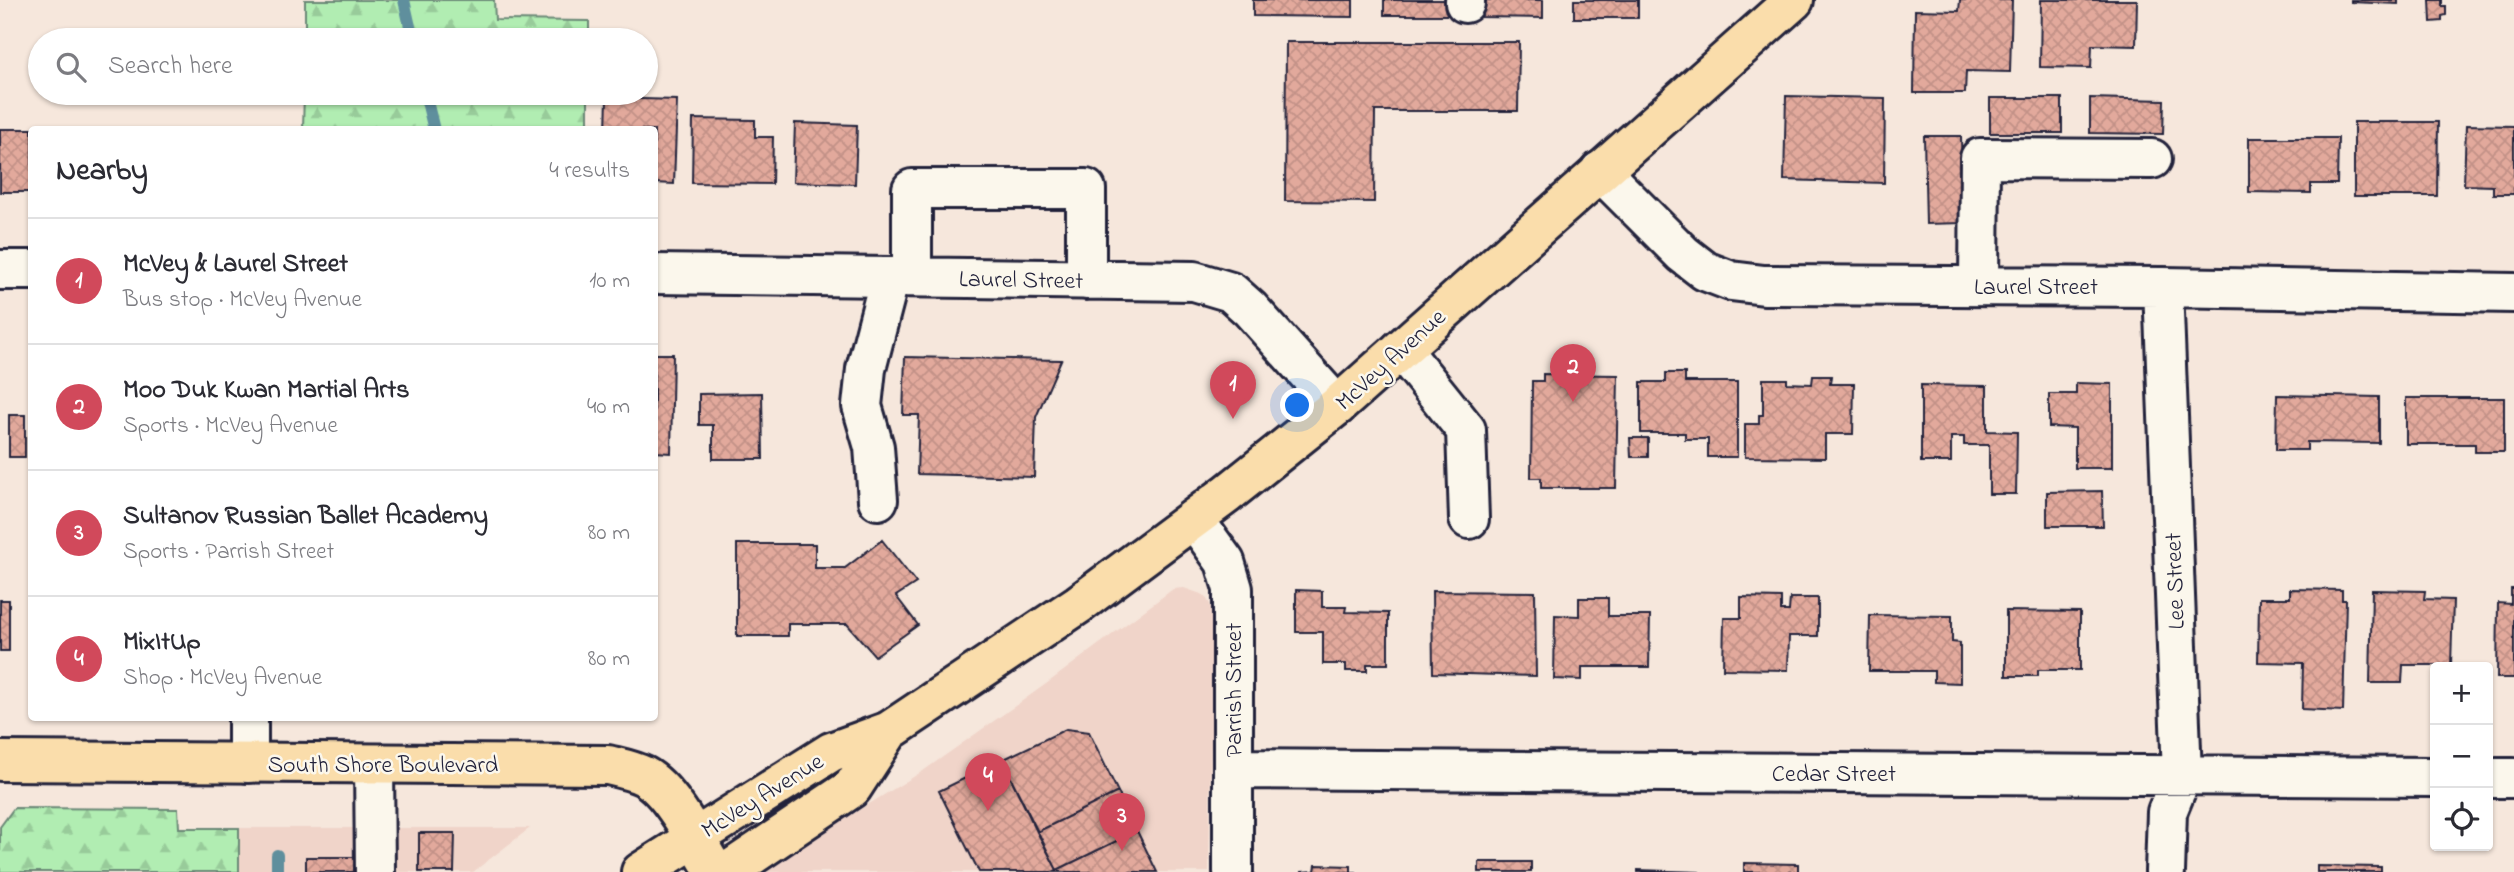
<!DOCTYPE html>
<html lang="en">
<head>
<meta charset="utf-8">
<style>
  :root { --surface:#fff; --page:#f2f2f3; --text:#2b2b33; --muted:#7c7c81; --line:#e1e1e2; --accent:#d1495b }
  body { margin:0; font-family:"Indie Flower",sans-serif; background:var(--page); color:var(--text) }
  .controls { position:absolute; right:21px; bottom:21px; display:grid; overflow:hidden; border-radius:7px; box-shadow:0 2px 5px #0004 }
  .controls button { width:63px; height:63px; display:grid; place-items:center; padding:0; border:0; border-bottom:2px solid var(--line); background:var(--surface); color:var(--text); font:35px sans-serif }
  .you { position:absolute; left:1298px; top:406px; width:24px; height:24px; margin:-18px; border:5px solid #fff; border-radius:50%; background:#1a73e8; box-shadow:0 0 0 10px #1a73e833 }
  .badge { display:grid; place-items:center; width:46px; height:46px; border-radius:50%; background:var(--accent); color:#fff; font-size:23px; font-weight:700 }
  .pin { position:absolute; translate:-50% -58px; filter:drop-shadow(0 2px 4px #0008) }
  .pin::after { content:''; position:absolute; top:37px; width:24px; height:21px; background:inherit; clip-path:polygon(0 0,100% 0,50% 100%) }
  .list { margin:0; padding:0; list-style:none }
  h2 { display:flex; justify-content:space-between; align-items:center; height:91px; margin:0; padding:0 28px; font-size:30px }
  h2 small { font-size:23px; font-weight:400; color:var(--muted) }
  .list li { display:grid; grid-template-columns:46px 1fr auto; gap:21px; align-items:center; box-sizing:border-box; height:126px; padding:0 28px; border-top:2px solid var(--line) }
  .list b { display:block; font-size:26px; white-space:nowrap }
  .list p { margin:0; font-size:23px; white-space:nowrap; color:var(--muted) }
  .list em { font-size:23px; font-style:normal; color:var(--muted) }
  .icon { flex:none; width:38px; height:38px; fill:none; stroke:currentColor; stroke-width:2; stroke-linecap:round; stroke-linejoin:round }
  .map { position:relative; flex:none; width:2514px; height:872px; overflow:hidden }
  .search { position:absolute; background:var(--surface); box-shadow:0 2px 5px #0004; left:28px; top:28px; width:630px; height:77px; display:flex; align-items:center; gap:18px; box-sizing:border-box; padding:0 24px; border-radius:38px; color:var(--muted); font-size:26px }
  .panel { position:absolute; background:var(--surface); box-shadow:0 2px 5px #0004; left:28px; top:126px; width:630px; height:595px; border-radius:7px }
  .map>svg:first-child { display:block }
  .built { fill:#f0d4c9 }
  .forest { fill:url(#forest-firs); stroke:#6a8876; stroke-width:2 }
  .lines { fill:none; stroke-linecap:round; stroke-linejoin:round }
  .stream { stroke:#5e8f9d; stroke-width:12 }
  .building { fill:url(#building-cross-hatch); stroke:#22223b; stroke-width:2 }
  .minor-casing { stroke:#22223b; stroke-width:44 }
  .major-casing { stroke:#22223b; stroke-width:44 }
  .minor { stroke:#fbf7ec; stroke-width:38 }
  .major { stroke:#faddab; stroke-width:38 }
  .labels { text-anchor:middle; stroke-width:5; stroke-linejoin:round; paint-order:stroke }
  .street-label { font-size:24px; fill:#22223b; stroke:#fbf7ec }
</style>
</head>
<body>
<div class="map">
<svg width="2514" height="872" viewBox="0 0 2514 872">
  <defs>
    <pattern id="forest-firs" width="22" height="20" patternUnits="userSpaceOnUse" patternTransform="scale(1.75)"><rect width="22" height="20" fill="#b1edb2"/><path d="M5 1l3.5 6h-7zM16 11l3.5 6h-7z" fill="#98cb9a"/></pattern>
    <pattern id="building-cross-hatch" width="8" height="8" patternUnits="userSpaceOnUse" patternTransform="scale(1.75)"><rect width="8" height="8" fill="#e2a99c"/><path d="M0 0l8 8M0 8l8-8" fill="none" stroke="#c29187"/></pattern>
  </defs>
  <rect width="100%" height="100%" fill="#f6e7dc"/>
  <filter id="ink" filterUnits="userSpaceOnUse"><feTurbulence type="fractalNoise" baseFrequency=".0143" numOctaves="2"/><feDisplacementMap in="SourceGraphic" scale="14" xChannelSelector="R" yChannelSelector="G"/><feConvolveMatrix kernelMatrix="1 2 1 2 8 2 1 2 1" color-interpolation-filters="sRGB"/></filter>
  <g filter="url(#ink)">
    <!-- built -->
    <path class="built" d="M1184 588 1204 595 1210 604 1213 617 1209 872H758L923 771 1046 684 1173 589Z
      M239 828H530L473 872H239Z"/>
    <!-- forest -->
    <path class="forest" d="M305 0H494L495 20 589 21V40H305Z
      M304 93H588V129H303Z
      M14 808 178 809 179 828H239V872H0V827Z"/>
    <g class="lines">
      <!-- stream -->
      <path class="stream" d="M404 0 413 40
        M425 93 434 130
        M277 872V855"/>
    </g>
    <!-- building -->
    <path class="building" d="M1253 0H1353V17L1253 16Z
      M1384 0H1449V15H1384Z
      M1478 0H1543V18L1478 17Z
      M1574 0H1638V18H1574Z
      M1960 0H2012L2010 72 1966 71 1965 93H1914L1915 10 1959 11Z
      M2041 0H2137L2136 46 2092 45 2091 68 2040 67Z
      M2351 0H2398V4L2351 2Z
      M2430 0H2442V6H2446V15L2442 16V21L2431 22Z
      M1286 42H1519L1518 111H1375L1374 202 1285 201Z
      M1786 96 1885 98 1884 183 1784 180Z
      M607 98 677 100 674 184 654 183V130H606Z
      M1990 98H2062V133H1990Z
      M2090 98 2164 100 2163 134 2090 133Z
      M693 119 755 120V137H773L772 184 692 183Z
      M2354 122H2438L2437 196H2354Z
      M795 123 857 125 855 184 793 182Z
      M2466 125 2514 126V194H2493V186L2464 185Z
      M0 129H36L32 130V192H0Z
      M1924 136H1961L1963 223 1926 224Z
      M2249 138H2338L2337 184H2311V193L2249 192Z
      M654 354H673L671 453 654 452Z
      M905 357 1061 360 1036 417 1034 477 917 474 919 415H903Z
      M1666 373H1685V382H1737V457H1708V439H1685V433H1641V382H1666Z
      M1543 374 1618 375 1616 488H1541V478H1531L1532 381H1543Z
      M1813 376H1831L1830 384H1854L1853 434H1825V458L1745 457V424H1759V415H1763V379H1787V383L1812 384Z
      M2076 383 2112 384V468H2075V428L2049 427V394H2076Z
      M1921 385 1987 386V431L2017 432 2016 494H1989V445H1964V437H1951V462H1921Z
      M762 393 763 459H713V425H699V394Z
      M2277 395 2379 397V443L2307 442V450H2276Z
      M2406 398H2504V452H2475V444H2406Z
      M9 415H25V457H9Z
      M1630 438H1648V457H1631Z
      M2102 491 2103 526H2047V492Z
      M882 540 916 583 896 596 918 625 875 656 847 624H788V636H737V544H815V568H845Z
      M2290 589 2342 590V600H2346L2343 711 2302 709 2303 663 2258 662 2259 598H2290Z
      M2511 589H2514V678H2497L2498 603 2511 604Z
      M1296 590 1322 591V607H1346L1345 612 1388 613V664H1367V671H1346V664H1323V632H1296Z
      M2372 590 2425 591 2424 599 2453 600 2451 665H2403L2402 683H2370Z
      M1432 591 1535 592 1536 676 1433 673Z
      M1741 597 1781 598V611H1789L1790 598H1818V636H1789L1788 670 1723 669 1724 618H1741Z
      M1579 598H1608V616H1650L1649 667H1582V680L1554 679 1555 615 1579 616Z
      M0 600H9V651H0Z
      M2006 611 2080 612V670H2038V676H2006Z
      M1870 615 1952 616V642L1960 643V683L1934 682V671H1869Z
      M1066 729 1089 732 1118 792 1037 832 1002 760Z
      M1002 760 1057 870 1053 872H979L939 791Z
      M1118 792 1137 831 1057 870 1037 832Z
      M1137 831 1157 872H1053L1057 870Z
      M419 833H455L454 872H419Z
      M306 857H359V872H306Z
      M1479 862H1531V872H1479Z
      M1744 863 1798 864V872H1744Z
      M1316 865 1351 866V872H1357H1301L1315 871Z
      M2317 866 2381 867V872H2317Z
      M1638 870 1700 872H1638Z"/>
    <g class="lines">
      <!-- minor casing -->
      <g class="minor-casing">
        <path id="minor" d="M1465 3V0
          M1600 171 1683 254 1705 271 1731 281 1764 285 2163 287 2514 293
          M0 270H32
          M654 274 1194 281 1231 292 1250 309 1337 406
          M912 277V189H1086V280
          M1979 285 1980 158 2152 159
          M2163 287 2182 775 2167 812 2165 872
          M1401 349 1466 430 1469 519
          M878 500 874 447 862 406 866 369 890 277
          M1194 519 1225 562 1233 589V872
          M248 718V763
          M374 764 375 872
          M1233 769 2435 777
          M2488 778H2514"/>
      </g>
      <!-- major casing -->
      <g class="major-casing">
        <path id="major" d="M0 761 608 765C620 768 632 770 644 776 672 791 698 845 715 872
          M641 872 831 752 889 731 1079 604 1227 494 1337 406 1794 0
          M727 872 852 788 889 731"/>
      </g>
      <!-- minor -->
      <use href="#minor" class="minor"/>
      <!-- major -->
      <use href="#major" class="major"/>
    </g>
  </g>
  <g class="labels">
    <!-- street labels -->
    <g class="street-label">
      <text transform="translate(1021 279) rotate(1)" y="8">Laurel Street</text>
      <text x="2036" y="294">Laurel Street</text>
      <text transform="translate(1390 359) rotate(-42)" y="8">McVey Avenue</text>
      <text transform="translate(2174 581) rotate(-92)" y="8">Lee Street</text>
      <text transform="translate(1233 690) rotate(-90)" y="8">Parrish Street</text>
      <text x="383" y="772">South Shore Boulevard</text>
      <text x="1834" y="781">Cedar Street</text>
      <text transform="translate(762 795) rotate(-32)" y="8">McVey Avenue</text>
    </g>
  </g>
</svg>
<div class="controls">
<button>+</button>
<button>−</button>
<button><svg class="icon" aria-label="locate" viewBox="0 0 24 24"><circle cx="12" cy="12" r="6"/><path d="M12 2v4M12 18v4M2 12h4M18 12h4"/></svg></button>
</div>
<div class="you"></div>
<div class="pin badge" style="left:1233px;top:419px">1</div>
<div class="pin badge" style="left:1573px;top:402px">2</div>
<div class="pin badge" style="left:1122px;top:851px">3</div>
<div class="pin badge" style="left:988px;top:811px">4</div>
<div class="search"><svg class="icon" aria-label="search" viewBox="0 0 24 24"><circle cx="10" cy="10" r="6"/><path d="M15 15l6 6"/></svg>Search here</div>
<section class="panel">
<h2>Nearby<small>4 results</small></h2>
<ul class="list">
<li><span class="badge">1</span><div><b>McVey &amp; Laurel Street</b><p>Bus stop · McVey Avenue</p></div><em>10 m</em></li>
<li><span class="badge">2</span><div><b>Moo Duk Kwan Martial Arts</b><p>Sports · McVey Avenue</p></div><em>40 m</em></li>
<li><span class="badge">3</span><div><b>Sultanov Russian Ballet Academy</b><p>Sports · Parrish Street</p></div><em>80 m</em></li>
<li><span class="badge">4</span><div><b>MixItUp</b><p>Shop · McVey Avenue</p></div><em>80 m</em></li>
</ul>
</section>
</div>
</body>
</html>
